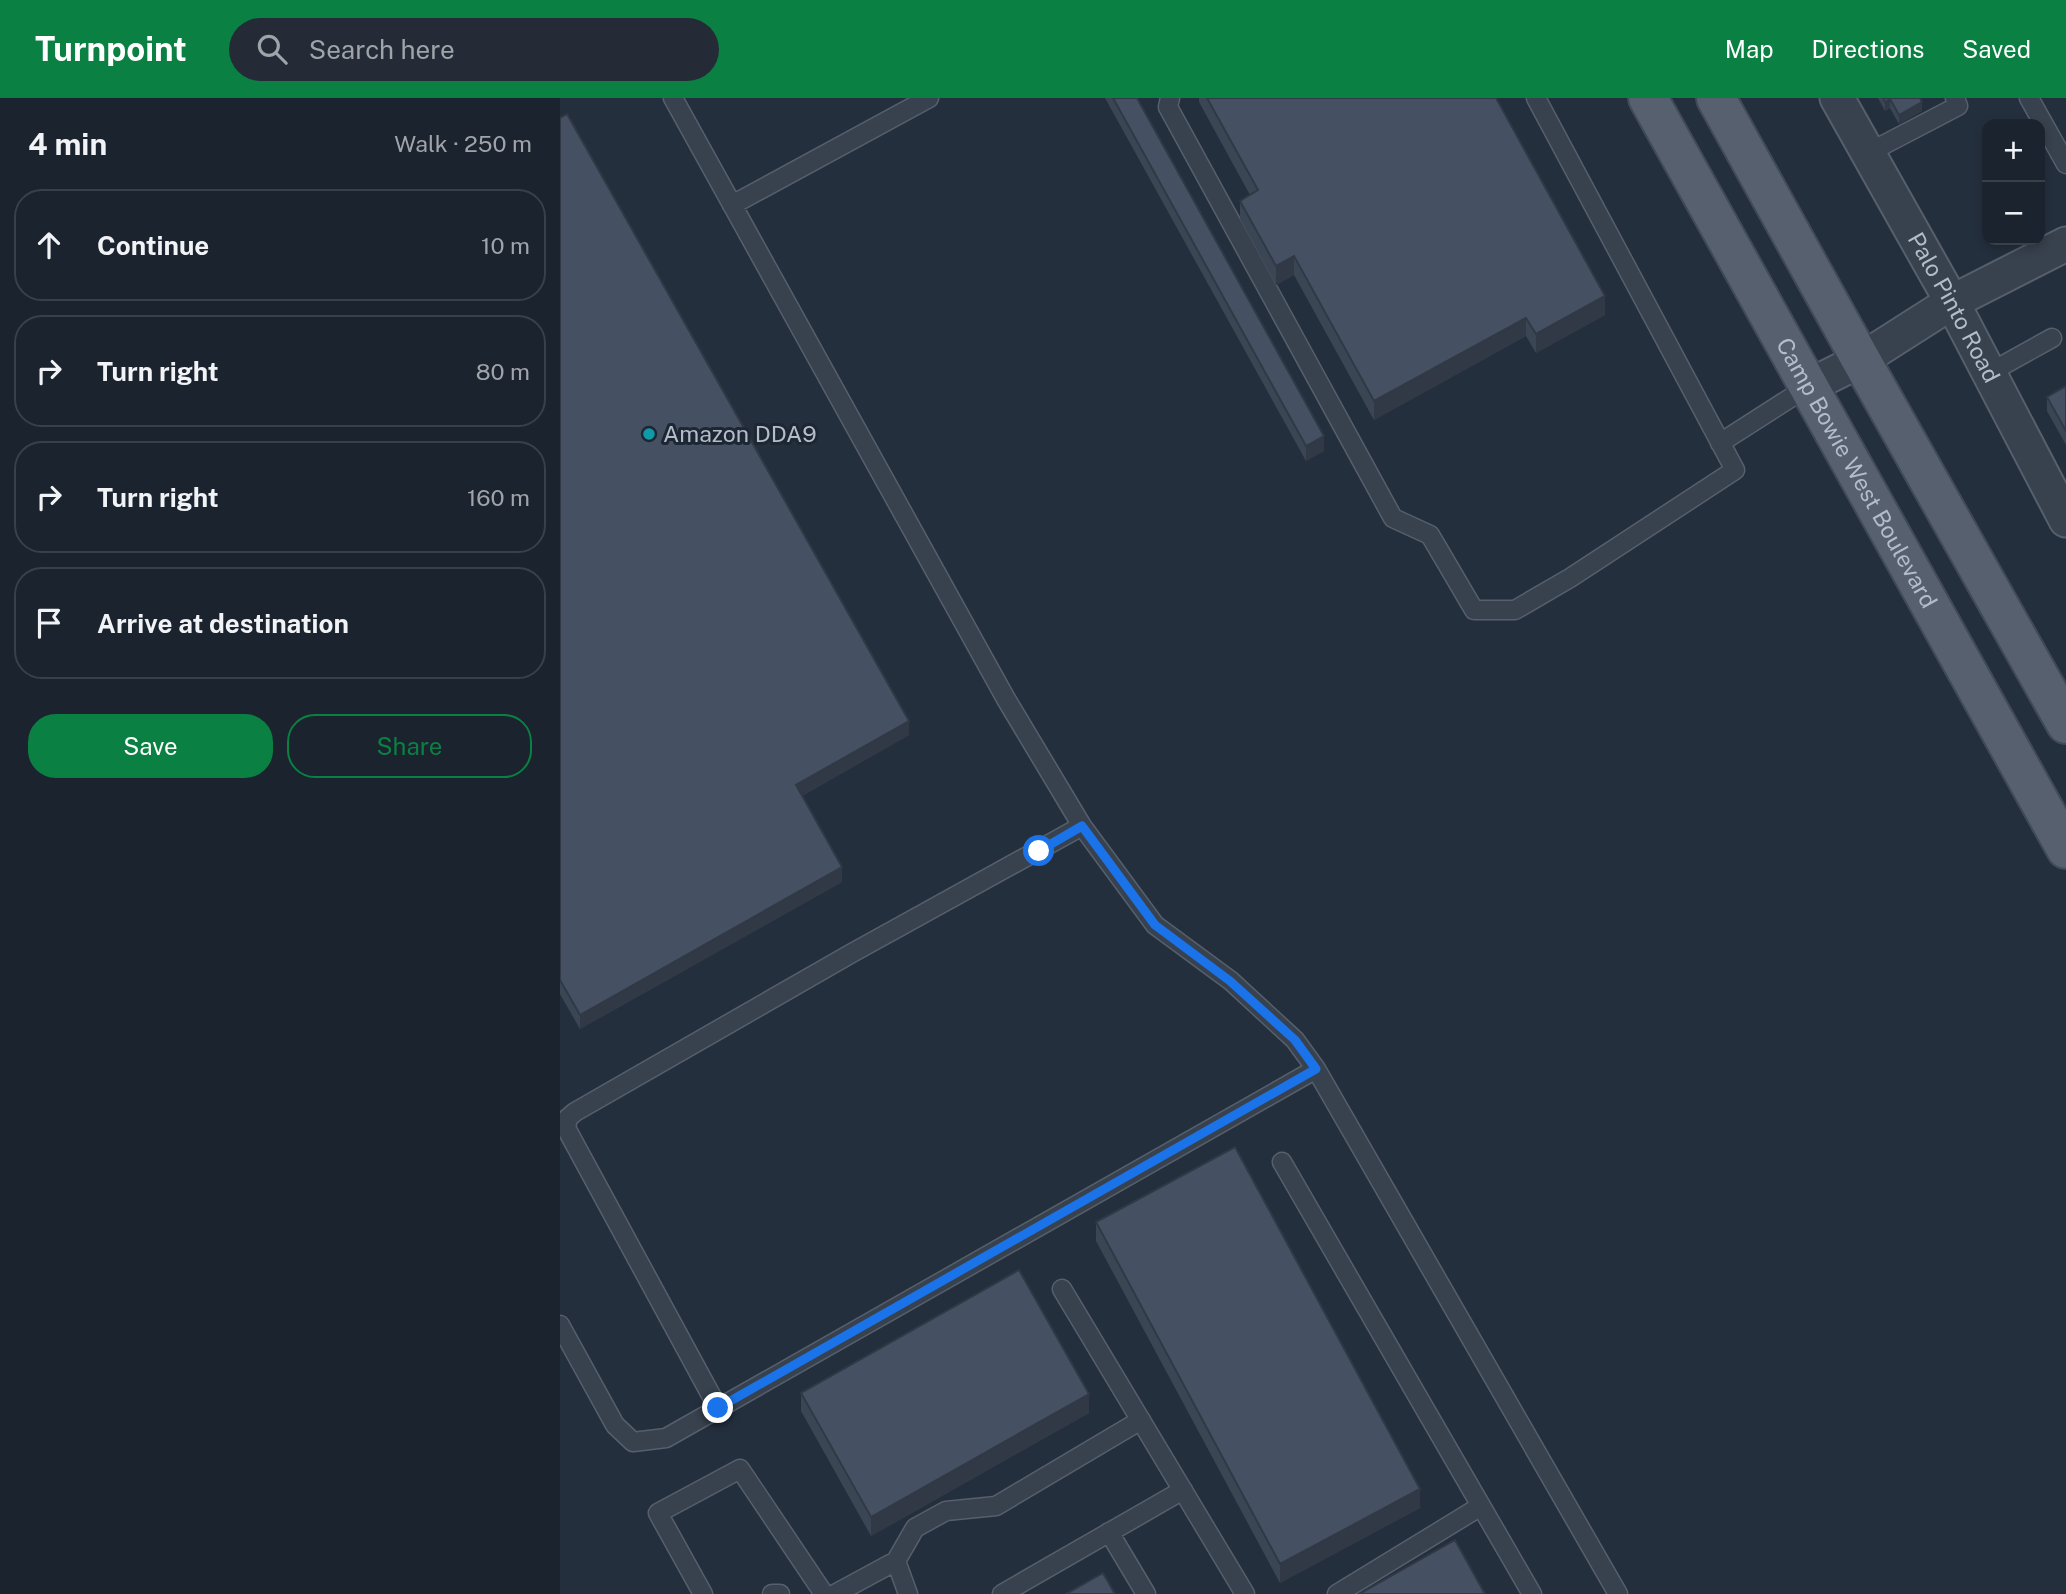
<!DOCTYPE html>
<html lang="en">
<head>
<meta charset="utf-8">
<style>
  :root { --surface:#1b232e; --page:#242b36; --text:#f1f3f6; --muted:#a0a4aa; --line:#39404a; --accent:#0b8043 }
  body { margin:0; font-family:"Public Sans",sans-serif; background:var(--page); color:var(--text) }
  .controls { position:absolute; right:21px; top:21px; display:grid; overflow:hidden; border-radius:14px; box-shadow:0 4px 10px #0003 }
  .controls button { width:63px; height:63px; display:grid; place-items:center; padding:0; border:0; border-bottom:2px solid var(--line); background:var(--surface); color:var(--text); font:35px sans-serif }
  .stop { position:absolute; width:21px; height:21px; margin:-16px; border:5px solid #1a73e8; border-radius:50%; background:#fff }
  .stop.end { background:#1a73e8; border-color:#fff; box-shadow:0 2px 7px #0008 }
  .list { margin:0; padding:0; list-style:none }
  h2 { display:flex; justify-content:space-between; align-items:center; height:91px; margin:0; padding:0 28px; font-size:30px }
  h2 small { font-size:23px; font-weight:400; color:var(--muted) }
  .list li { display:grid; grid-template-columns:46px 1fr auto; gap:21px; align-items:center; box-sizing:border-box; height:112px; margin:0 14px 14px; padding:0 14px; border:2px solid var(--line); border-radius:28px }
  .list b { display:block; font-size:26px; white-space:nowrap }
  .list em { font-size:23px; font-style:normal; color:var(--muted) }
  .actions { display:flex; gap:14px; padding:21px 28px }
  .actions a { flex:1; padding:16px 0; border:2px solid var(--accent); border-radius:28px; text-align:center; font-size:24px; color:var(--accent) }
  .actions .main { background:var(--accent); color:#fff }
  .icon { flex:none; width:38px; height:38px; fill:none; stroke:currentColor; stroke-width:2; stroke-linecap:round; stroke-linejoin:round }
  .map { position:relative; flex:none; width:1506px; height:1496px; overflow:hidden }
  header { display:flex; align-items:center; gap:42px; box-sizing:border-box; height:98px; padding:0 35px; background:var(--accent); color:#fff }
  header strong { font-size:33px }
  nav { display:flex; gap:38px; margin-inline-start:auto; font-size:24px }
  .search { width:490px; height:63px; background:var(--page); display:flex; align-items:center; gap:18px; box-sizing:border-box; padding:0 24px; border-radius:38px; color:var(--muted); font-size:26px }
  main { display:flex }
  aside { flex:1; background:var(--surface) }
  .map>svg:first-child { display:block }
  .lines { fill:none; stroke-linecap:round; stroke-linejoin:round }
  .lane-casing { stroke:#565f6c; stroke-width:21 }
  .street-casing { stroke:#565f6c; stroke-width:37 }
  .primary-casing { stroke:#414a57; stroke-width:42 }
  .lane { stroke:#38414e; stroke-width:18 }
  .street { stroke:#38414e; stroke-width:33 }
  .primary { stroke:#56606e; stroke-width:38 }
  .wall { fill:#3b4654 }
  .shaded-wall { fill:#303945 }
  .building { fill:#455162; stroke:#303945; stroke-width:2 }
  .route { stroke:#1a73e8; stroke-width:9 }
  .culture-dot { fill:#0f9aa8; stroke:#1d2633; stroke-width:2.5 }
  .labels { text-anchor:middle; stroke-width:6; stroke-linejoin:round; paint-order:stroke }
  .street-label { font-size:23px; fill:#b4bcc9; stroke:#1d2633 }
  .poi-label { font-size:23px; fill:#b4bcc9; stroke:#1d2633; text-anchor:start }
</style>
</head>
<body>
<header>
<strong>Turnpoint</strong>
<div class="search"><svg class="icon" aria-label="search" viewBox="0 0 24 24"><circle cx="10" cy="10" r="6"/><path d="M15 15l6 6"/></svg>Search here</div>
<nav><a>Map</a><a>Directions</a><a>Saved</a></nav>
</header>
<main>
<aside>
<h2>4 min<small>Walk · 250 m</small></h2>
<ul class="list">
<li><svg class="icon" aria-label="ahead" viewBox="0 0 24 24"><path d="M12 20V5M6 11l6-6 6 6"/></svg><div><b>Continue</b></div><em>10 m</em></li>
<li><svg class="icon" aria-label="right" viewBox="0 0 24 24"><path d="M7 20v-9h11M14 6l5 5-5 5"/></svg><div><b>Turn right</b></div><em>80 m</em></li>
<li><svg class="icon" aria-label="right" viewBox="0 0 24 24"><path d="M7 20v-9h11M14 6l5 5-5 5"/></svg><div><b>Turn right</b></div><em>160 m</em></li>
<li><svg class="icon" aria-label="arrive" viewBox="0 0 24 24"><path d="M6 21V4h12l-3 4 3 4H6"/></svg><div><b>Arrive at destination</b></div></li>
</ul>
<div class="actions"><a class="main">Save</a><a>Share</a></div>
</aside>
<div class="map">
<svg width="1506" height="1496" viewBox="0 0 1506 1496">
  <rect width="100%" height="100%" fill="#242f3e"/>
  <g class="lines">
    <!-- lane casing -->
    <g class="lane-casing">
      <path id="lane" d="M113 0 446 601 522 728 595 827 671 883 735 942 756 971 1058 1496
        M610 0 608 9 833 420 870 437 914 512H955L1010 480 1175 372 976 0
        M1469 0 1506 66
        M1308 55 1398 8 1395 0
        M172 107 369 0
        M1429 275 1492 240
        M1160 345 1249 288
        M722 1064 972 1496
        M502 1191 685 1496
        M0 1227 55 1327 73 1344 106 1340 756 971
        M158 1310 6 1030 8 1020 15 1014 292 855 522 728
        M549 1434 586 1496
        M143 1496 98 1415 180 1371 264 1496
        M212 1496H220
        M275 1496 336 1463
        M348 1496 336 1463 355 1430 386 1413 436 1408 581 1322
        M442 1496 623 1392
        M777 1496 921 1408"/>
    </g>
    <!-- street casing -->
    <g class="street-casing">
      <g id="street">
        <path id="s1" d="M1277 0 1392 204 1506 422"/>
        <path d="M1249 288 1301 262 1392 204 1506 146"/>
      </g>
    </g>
    <!-- primary casing -->
    <g class="primary-casing">
      <g id="primary">
        <path id="s2" d="M1088 0 1506 751"/>
        <path d="M1156 0 1301 262 1506 626"/>
      </g>
    </g>
    <!-- lane -->
    <use href="#lane" class="lane"/>
    <!-- street -->
    <use href="#street" class="street"/>
    <!-- primary -->
    <use href="#primary" class="primary"/>
  </g>
  <!-- wall -->
  <path class="wall" d="M545 0H577L764 353 746 363Z
    M639 0H936L1045 217 976 255 966 238 814 322 734 177 716 187 680 121V103L690 97 639 4Z
    M1318 0H1360L1362 13 1339 26 1330 10 1325 13Z
    M0 20 349 637 242 698 282 784 20 931 0 896Z
    M1506 288V347L1487 313V299Z
    M536 1124 860 1410 720 1485 536 1143Z
    M241 1295 529 1315 311 1438 241 1313Z"/>
  <!-- shaded-wall -->
  <path class="shaded-wall" d="M1330 1V10L1325 13V4Z
    M1362 4V13L1339 26V17Z
    M734 158V177L716 187V168Z
    M1045 198V217L976 255V236Z
    M966 220V238L814 322V303Z
    M764 338V353L746 363V348Z
    M349 623V637L236 701V687Z
    M282 769V784L20 931V917Z
    M529 1296V1315L311 1438V1419Z
    M860 1391V1410L720 1485V1466Z"/>
  <!-- building -->
  <path class="building" d="M553 0H577L764 338 746 348Z
    M647 0H936L1045 198 976 236 966 220 814 303 734 158 716 168 680 103 698 92Z
    M1323 0H1360L1362 4 1339 17 1330 1 1325 4Z
    M7 16 349 623 236 687 282 769 20 917 0 882V20Z
    M1506 288V333L1487 299Z
    M675 1049 860 1391 720 1466 536 1124Z
    M459 1172 529 1296 311 1419 241 1295Z
    M895 1442 925 1496H799Z
    M543 1475 555 1496H506Z"/>
  <g class="lines">
    <!-- route -->
    <path class="route" d="M158 1310 756 971 735 942 670 883 595 827 522 728 479 753"/>
  </g>
  <!-- markers -->
  <circle class="culture-dot" cx="89" cy="336" r="7"/>
  <g class="labels">
    <!-- street labels -->
    <g class="street-label">
      <text dy="8" stroke="none"><textPath href="#s1" startOffset="240">Palo Pinto Road</textPath></text>
      <text dy="8" stroke="none"><textPath href="#s2" startOffset="429">Camp Bowie West Boulevard</textPath></text>
    </g>
    <!-- poi labels -->
    <g class="poi-label">
      <text x="103" y="344">Amazon DDA9</text>
    </g>
  </g>
</svg>
<div class="controls">
<button>+</button>
<button>−</button>
</div>
<div class="stop" style="left:479px;top:753px"></div>
<div class="stop end" style="left:158px;top:1310px"></div>
</div>
</main>
</body>
</html>
